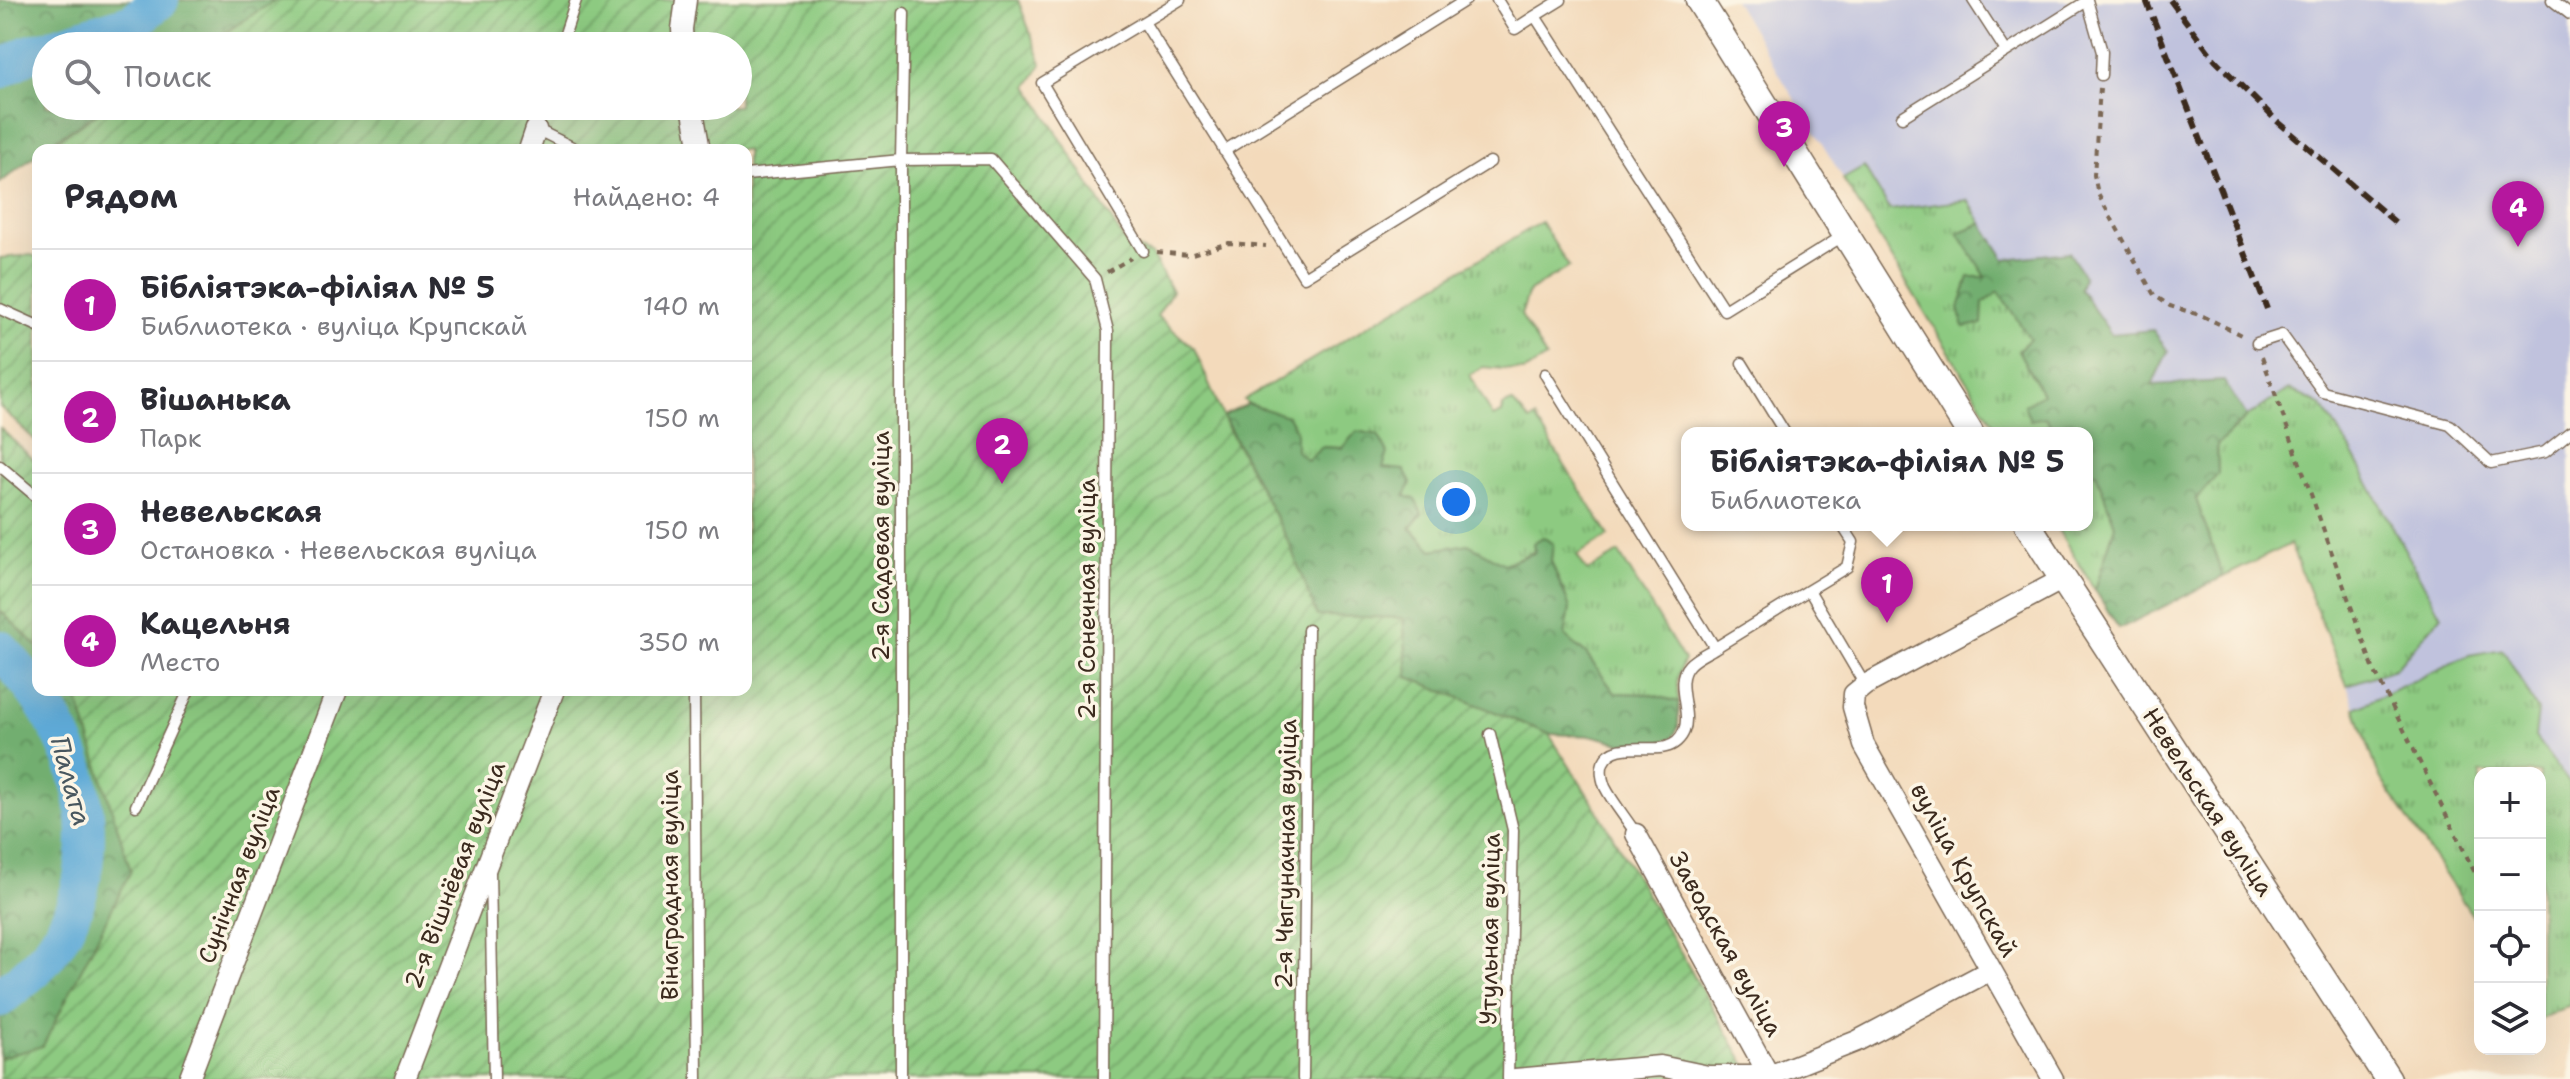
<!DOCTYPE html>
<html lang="ru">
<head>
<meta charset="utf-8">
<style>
  :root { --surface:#fff; --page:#f7f7f7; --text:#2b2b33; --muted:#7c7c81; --line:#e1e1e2; --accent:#b5179e }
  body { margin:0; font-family:"Shantell Sans",sans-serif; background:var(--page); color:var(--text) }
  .controls { position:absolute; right:24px; bottom:24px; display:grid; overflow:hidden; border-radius:16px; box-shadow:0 8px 32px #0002 }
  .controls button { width:72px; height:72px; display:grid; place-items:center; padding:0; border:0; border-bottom:2px solid var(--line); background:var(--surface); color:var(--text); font:40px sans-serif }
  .you { position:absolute; left:1456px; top:502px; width:28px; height:28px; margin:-20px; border:6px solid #fff; border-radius:50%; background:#1a73e8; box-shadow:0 0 0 12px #1a73e833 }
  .badge { display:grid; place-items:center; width:52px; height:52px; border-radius:50%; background:var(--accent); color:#fff; font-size:26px; font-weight:700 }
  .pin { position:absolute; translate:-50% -66px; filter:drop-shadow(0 2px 4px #0008) }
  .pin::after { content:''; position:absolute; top:42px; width:28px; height:24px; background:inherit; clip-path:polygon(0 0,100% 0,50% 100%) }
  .popup { position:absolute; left:1681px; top:427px; width:412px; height:104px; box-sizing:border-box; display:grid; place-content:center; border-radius:16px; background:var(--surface); filter:drop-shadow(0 2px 6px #0005); font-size:26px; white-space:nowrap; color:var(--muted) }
  .popup b { font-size:30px; color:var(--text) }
  .popup::after { content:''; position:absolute; left:50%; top:100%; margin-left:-16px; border:16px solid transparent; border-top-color:var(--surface) }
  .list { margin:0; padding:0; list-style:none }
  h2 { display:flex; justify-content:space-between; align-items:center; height:104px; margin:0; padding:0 32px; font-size:34px }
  h2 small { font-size:26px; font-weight:400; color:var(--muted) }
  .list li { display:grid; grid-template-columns:52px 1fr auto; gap:24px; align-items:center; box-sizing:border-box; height:112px; padding:0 32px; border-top:2px solid var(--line) }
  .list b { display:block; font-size:30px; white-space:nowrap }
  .list p { margin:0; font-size:26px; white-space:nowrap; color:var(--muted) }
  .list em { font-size:26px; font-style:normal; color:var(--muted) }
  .icon { flex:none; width:44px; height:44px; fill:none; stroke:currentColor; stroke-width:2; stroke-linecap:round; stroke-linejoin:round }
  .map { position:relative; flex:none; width:2570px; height:1079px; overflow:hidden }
  .search { position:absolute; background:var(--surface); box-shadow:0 8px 32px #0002; left:32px; top:32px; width:720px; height:88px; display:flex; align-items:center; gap:20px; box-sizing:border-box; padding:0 28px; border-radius:44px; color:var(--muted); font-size:30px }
  .panel { position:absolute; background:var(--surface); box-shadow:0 8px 32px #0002; left:32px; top:144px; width:720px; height:552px; border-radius:16px }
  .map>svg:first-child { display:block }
  .industrial { fill:#c0c2dd }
  .grass { fill:url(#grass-tufts); stroke:#647a50; stroke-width:2 }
  .forest { fill:url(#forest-crowns); stroke:#566c46; stroke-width:2 }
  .garden { fill:url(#garden-furrows); stroke:#647a50; stroke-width:2 }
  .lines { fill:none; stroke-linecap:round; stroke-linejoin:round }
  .river { stroke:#5faad7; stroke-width:38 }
  .service-casing { stroke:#7b6855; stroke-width:13 }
  .minor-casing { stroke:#7b6855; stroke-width:23 }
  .tertiary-casing { stroke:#7b6855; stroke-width:29 }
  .path { stroke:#7b6855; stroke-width:4; stroke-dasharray:6 6; stroke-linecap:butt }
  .service { stroke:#fff; stroke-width:10 }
  .minor { stroke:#fff; stroke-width:20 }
  .tertiary { stroke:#fff; stroke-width:26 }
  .rail { stroke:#3b2a1e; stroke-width:6; stroke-dasharray:12 6; stroke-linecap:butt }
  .labels { text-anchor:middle; stroke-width:7; stroke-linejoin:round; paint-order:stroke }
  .street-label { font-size:24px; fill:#3b2a1e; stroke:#fcf5e5 }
  .water-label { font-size:26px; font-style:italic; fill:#48575f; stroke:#fcf5e5 }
</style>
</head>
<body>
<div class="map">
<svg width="2570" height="1079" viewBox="0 0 2570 1079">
  <defs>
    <pattern id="grass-tufts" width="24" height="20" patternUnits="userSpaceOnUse" patternTransform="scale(2)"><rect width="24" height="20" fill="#8dca81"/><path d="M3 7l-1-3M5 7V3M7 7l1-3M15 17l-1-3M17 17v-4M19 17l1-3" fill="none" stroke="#74a469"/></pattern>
    <pattern id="forest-crowns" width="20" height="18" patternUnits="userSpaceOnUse" patternTransform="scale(2)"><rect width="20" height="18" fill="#72ae6f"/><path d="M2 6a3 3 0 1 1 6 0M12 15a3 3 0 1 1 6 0" fill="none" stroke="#5f8e5b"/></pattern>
    <pattern id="garden-furrows" width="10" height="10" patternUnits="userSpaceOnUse" patternTransform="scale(2)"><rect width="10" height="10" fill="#8dca81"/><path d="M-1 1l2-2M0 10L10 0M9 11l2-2" fill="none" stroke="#74a469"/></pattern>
  </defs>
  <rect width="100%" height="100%" fill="#fcf5e5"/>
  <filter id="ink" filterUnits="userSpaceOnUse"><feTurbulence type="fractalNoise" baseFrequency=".0125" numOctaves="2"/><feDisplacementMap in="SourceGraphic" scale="16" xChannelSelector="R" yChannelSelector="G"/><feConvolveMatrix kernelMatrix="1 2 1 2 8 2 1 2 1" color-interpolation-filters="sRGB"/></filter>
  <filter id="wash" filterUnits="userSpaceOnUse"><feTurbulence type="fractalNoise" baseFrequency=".006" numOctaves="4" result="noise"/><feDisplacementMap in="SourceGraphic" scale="32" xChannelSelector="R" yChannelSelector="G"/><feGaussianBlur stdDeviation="1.8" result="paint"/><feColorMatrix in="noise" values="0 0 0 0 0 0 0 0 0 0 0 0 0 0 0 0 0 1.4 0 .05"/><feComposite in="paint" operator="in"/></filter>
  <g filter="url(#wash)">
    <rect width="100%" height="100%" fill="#f3dabb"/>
    <!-- industrial -->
    <path class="industrial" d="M1734 0H2570V1005L2540 1019V773H2480V927L2379 776 2347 685 2290 544 2119 629 2055 525H2087V433H1999Z"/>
    <!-- grass -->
    <path class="grass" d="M1864 167 1890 210 1968 200 1982 223 1959 234 1987 277 1983 303 1999 291 2030 339 2018 350 2042 394 2024 405 2045 417 2056 433H1999L1843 179Z
      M1541 222 1569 267 1529 291 1521 315 1546 358 1524 371 1483 367 1470 375 1493 417 1502 413 1503 406 1512 402 1530 421 1535 418 1609 536 1577 555 1587 571 1619 553 1684 660C1676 675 1676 686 1679 702L1648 694 1615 693 1586 654 1565 636 1570 608 1551 561 1552 544 1504 564 1468 544 1432 550 1410 527 1405 496 1382 468 1342 448 1322 447 1308 460 1295 451 1296 431 1288 417 1248 404 1244 400Z
      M2289 389 2322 406 2351 450 2441 616 2395 669 2347 685 2290 544 2223 577 2196 499 2218 474 2217 445 2247 417Z
      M2096 472 2115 525 2095 590 2055 525H2087V473Z
      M2503 649 2538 711 2535 737 2570 784V1005L2540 1019V773H2480V927L2379 776 2355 708 2469 655Z"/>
    <!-- forest -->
    <path class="forest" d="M0 0H276L204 46H46V106H109L38 150V153L0 183Z
      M1982 223 2005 259 2069 252 2084 276 2080 289 2111 334 2153 330 2168 351 2152 385 2224 381 2247 417 2217 445 2218 474 2196 499 2223 577 2119 629 2095 590 2115 525 2096 473H2087V433H2056L2045 417 2030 420 2024 405 2042 394 2018 350 2030 339 1999 292 1983 303 1982 324 1964 327 1959 308 1969 277H1986L1958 233Z
      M1248 404 1288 416 1296 431V451L1308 460 1322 447 1342 448 1357 431 1378 435 1388 453 1383 468 1404 470 1411 483 1405 496 1415 499 1422 514 1410 528 1432 550 1468 544 1504 564 1534 553 1533 543 1543 537 1553 544 1551 561 1570 608 1565 636 1586 654 1615 693 1648 694 1679 702 1678 728 1673 737 1665 741 1621 743 1594 736 1549 734 1408 677 1403 618 1317 616 1289 543 1223 416Z
      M0 610 38 647V690H75L131 871 43 1046 0 1058Z"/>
    <!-- garden -->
    <path class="garden" d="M276 0H1018L1042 64 1028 86 1127 245 1151 254 1172 291 1157 316 1194 348 1227 426 1289 543 1317 616 1403 618 1408 677 1549 734 1598 811 1754 1079H0V1058L43 1046 131 871 75 690H746V150H44V148L109 106H738V46H204Z
      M32 255 38 258V443L0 407V258Z
      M0 428 38 464V647L0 610Z"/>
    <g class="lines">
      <!-- river -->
      <path class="river" d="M56 46 133 22 160 0
        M0 70 28 54 46 49
        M0 649C25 676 47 705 63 738 96 805 95 892 49 953 36 970 17 984 0 998"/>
    </g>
  </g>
  <g filter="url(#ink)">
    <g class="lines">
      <!-- service casing -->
      <g class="service-casing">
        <path id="service" d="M1497 0 1515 29 1535 16 1724 310 1846 234
          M1973 0 2006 51
          M2087 0 2102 52 2101 75
          M2552 0 2570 14
          M1535 16 1561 0
          M1144 22 1304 277 1490 162
          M561 46 576 0
          M543 106 536 129 578 150
          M1902 117 2087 1
          M1224 151 1466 0
          M746 175 901 160 991 159 1095 279 1108 331 1104 1079
          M1143 251 1042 83 1180 0
          M0 309 38 326
          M2257 343 2282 335 2323 392 2450 425 2491 463 2545 452 2570 432
          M1742 363 1785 433
          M1545 374 1715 648 1809 590 1865 685
          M0 466 38 498
          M1809 590 1847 567 1853 542 1842 525
          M694 690 697 1079
          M1490 734 1513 830 1508 1079
          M136 806 189 690
          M1636 834C1626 818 1613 803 1605 787 1602 779 1600 771 1603 763 1613 740 1647 752 1666 747 1674 745 1681 739 1684 731 1692 711 1673 682 1689 665 1695 658 1707 653 1715 648
          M490 873 494 1079
          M901 1079V160L904 13
          M1303 1079 1308 630"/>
      </g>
      <!-- minor casing -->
      <g class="minor-casing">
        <path id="minor" d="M683 46 682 29 686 0
          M692 106 700 150
          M529 150 536 129
          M1636 834 1771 1079
          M189 1079 337 690
          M405 1079 554 690
          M1515 1079 1660 1066 1708 1076H1769L1857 1041 1991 970
          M2053 1079 1864 745 1853 707 1854 694 1865 685 2063 579"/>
      </g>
      <!-- tertiary casing -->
      <g class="tertiary-casing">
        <path id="tertiary" d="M1699 0 1970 433
          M2028 525 2388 1079"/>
      </g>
      <!-- path -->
      <path class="path" d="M2100 88 2094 175 2098 194 2154 295 2170 306 2203 316 2245 337
        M1157 252 1189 255 1229 243 1266 246
        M1107 272 1131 258
        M2262 357 2373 668 2480 883"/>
      <!-- service -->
      <use href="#service" class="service"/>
      <!-- minor -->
      <use href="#minor" class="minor"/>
      <!-- tertiary -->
      <use href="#tertiary" class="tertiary"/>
      <!-- rail -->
      <path class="rail" d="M2146 0 2267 309
        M2170 0 2215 60 2276 120 2396 223"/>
    </g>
  </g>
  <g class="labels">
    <!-- street labels -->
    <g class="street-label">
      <text transform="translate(881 546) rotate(-90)" y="8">2-я Садовая вуліца</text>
      <text transform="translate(1087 599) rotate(-90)" y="8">2-я Сонечная вуліца</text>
      <text transform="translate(2208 802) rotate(57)" y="8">Невельская вуліца</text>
      <text transform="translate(1286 854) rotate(-89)" y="8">2-я Чыгуначная вуліца</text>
      <text transform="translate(1964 870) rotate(61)" y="8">вуліца Крупскай</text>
      <text transform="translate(239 875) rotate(-69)" y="8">Сунічная вуліца</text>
      <text transform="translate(455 875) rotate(-69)" y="8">2-я Вішнёвая вуліца</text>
      <text transform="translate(670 885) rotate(-90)" y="8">Вінаградная вуліца</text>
      <text transform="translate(1490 929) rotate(-89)" y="8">Утульная вуліца</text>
      <text transform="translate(1726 944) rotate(61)" y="8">Заводская вуліца</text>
    </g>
    <!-- water labels -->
    <g class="water-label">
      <text transform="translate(71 781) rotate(75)" y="9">Палата</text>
    </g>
  </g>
</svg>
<div class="controls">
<button>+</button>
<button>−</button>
<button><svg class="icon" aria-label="locate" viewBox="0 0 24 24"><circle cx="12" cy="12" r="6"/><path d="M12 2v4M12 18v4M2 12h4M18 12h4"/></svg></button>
<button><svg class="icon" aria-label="layers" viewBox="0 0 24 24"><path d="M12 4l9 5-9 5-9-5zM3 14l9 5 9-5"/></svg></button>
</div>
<div class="you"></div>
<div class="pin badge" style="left:1887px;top:623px">1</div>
<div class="popup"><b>Бібліятэка-філіял № 5</b>Библиотека</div>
<div class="pin badge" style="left:1002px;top:484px">2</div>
<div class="pin badge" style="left:1784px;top:167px">3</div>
<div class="pin badge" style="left:2518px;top:247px">4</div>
<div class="search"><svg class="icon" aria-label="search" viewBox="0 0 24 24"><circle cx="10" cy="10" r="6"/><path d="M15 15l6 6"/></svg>Поиск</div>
<section class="panel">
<h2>Рядом<small>Найдено: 4</small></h2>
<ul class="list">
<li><span class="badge">1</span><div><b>Бібліятэка-філіял № 5</b><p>Библиотека · вуліца Крупскай</p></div><em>140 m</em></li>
<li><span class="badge">2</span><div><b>Вішанька</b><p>Парк</p></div><em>150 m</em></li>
<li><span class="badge">3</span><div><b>Невельская</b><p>Остановка · Невельская вуліца</p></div><em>150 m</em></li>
<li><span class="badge">4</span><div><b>Кацельня</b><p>Место</p></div><em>350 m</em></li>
</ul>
</section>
</div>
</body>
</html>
